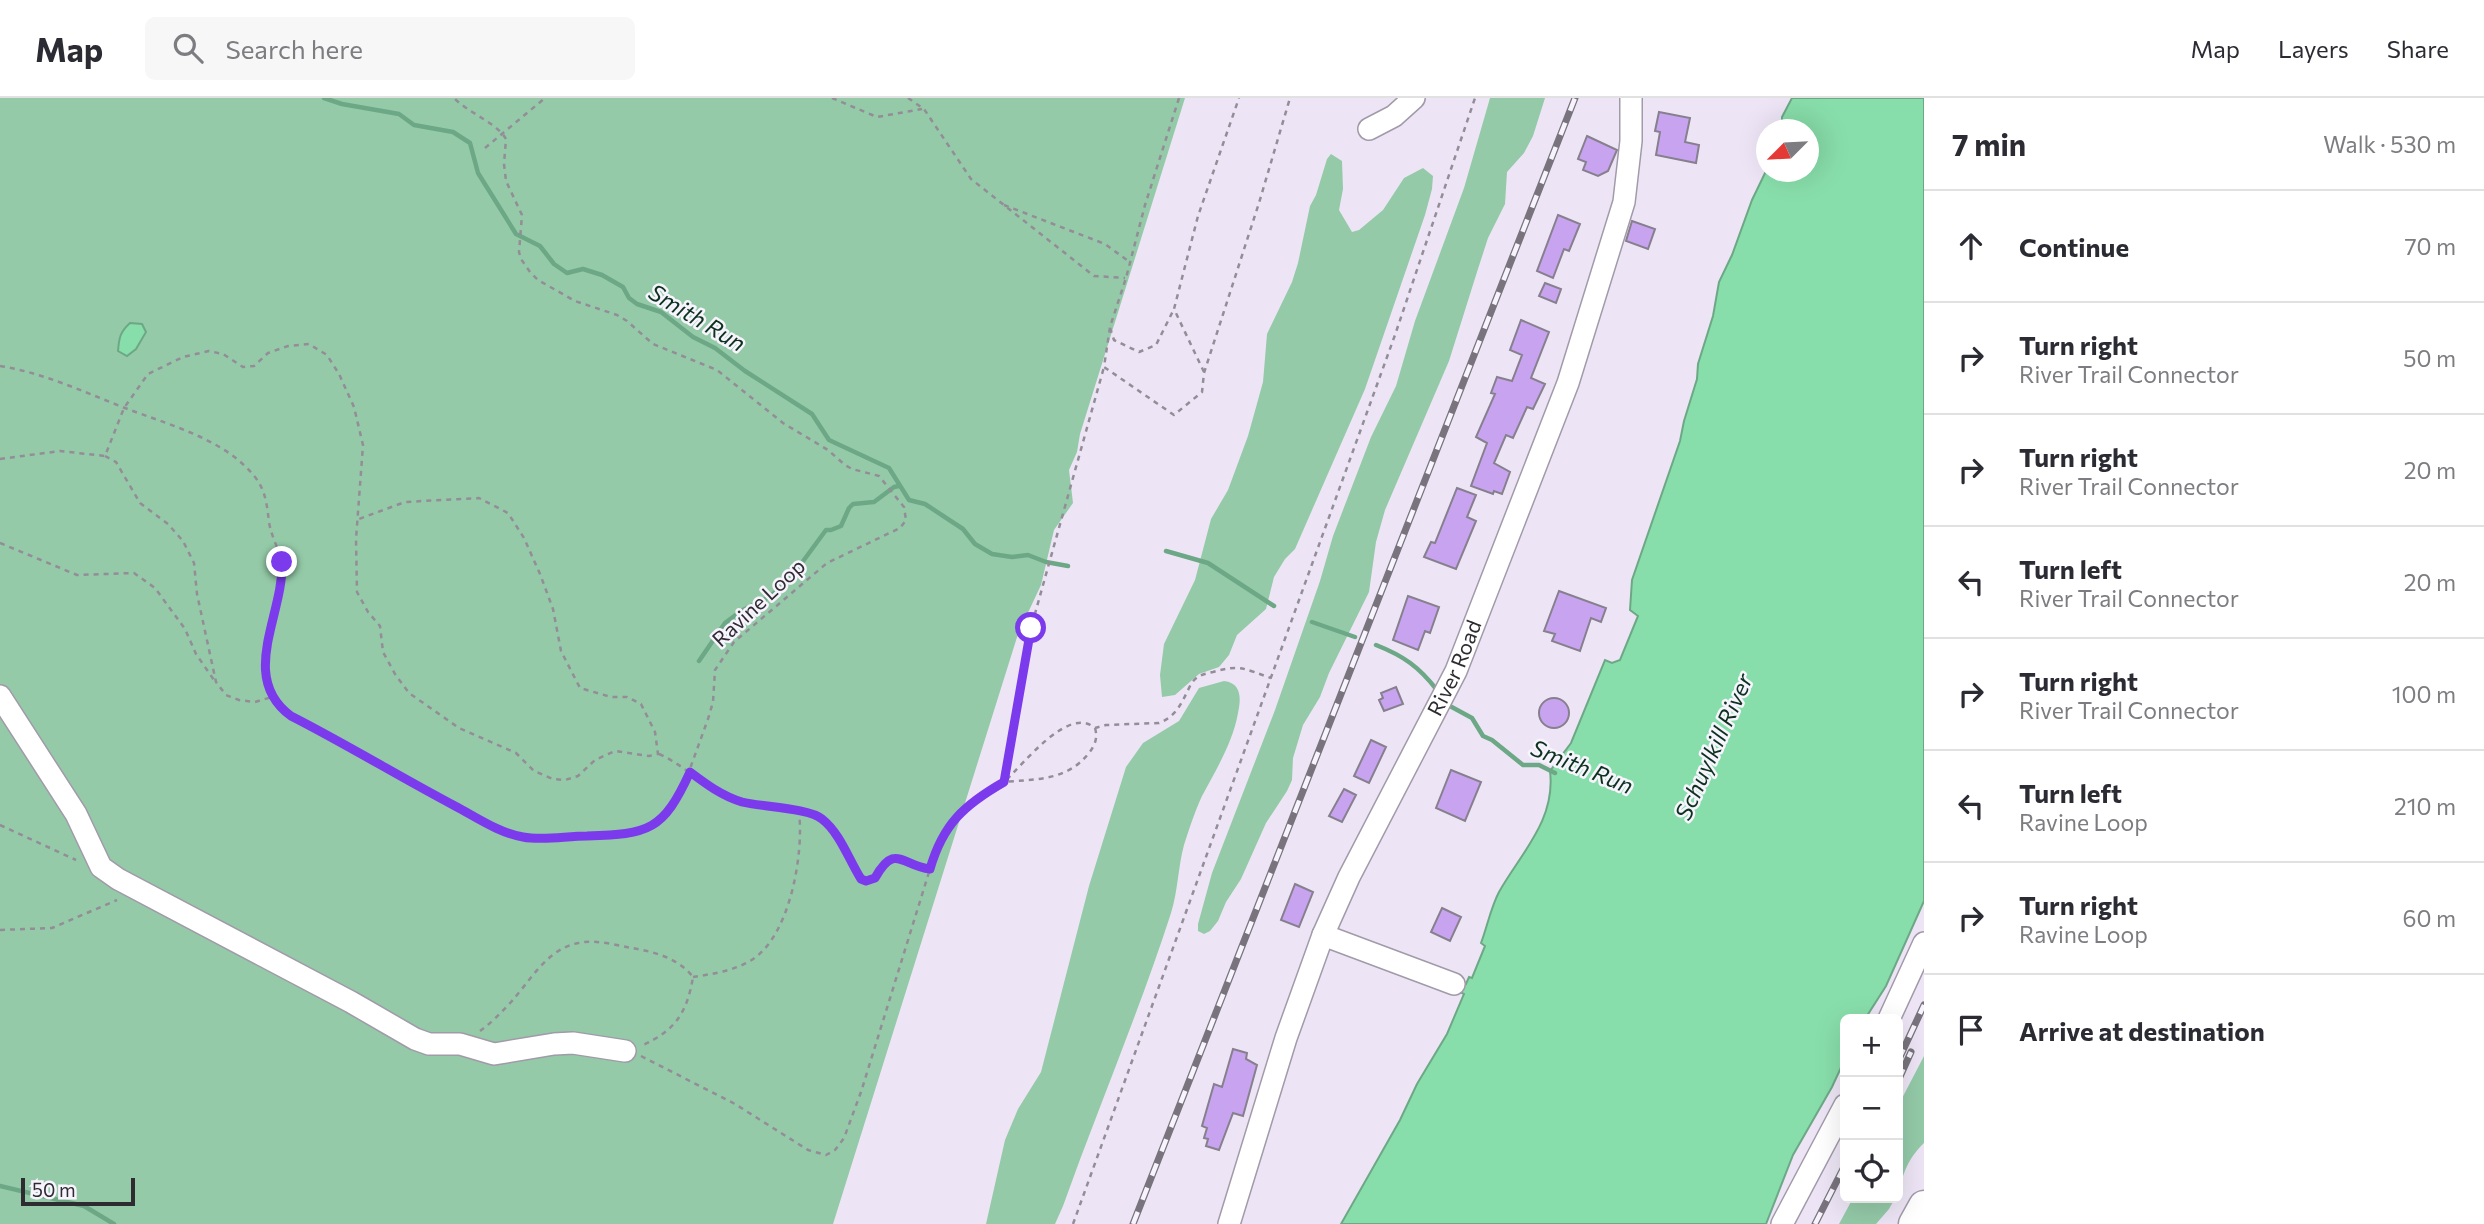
<!DOCTYPE html>
<html lang="en">
<head>
<meta charset="utf-8">
<style>
  :root { --surface:#fff; --page:#f7f7f7; --text:#2b2b33; --muted:#7c7c81; --line:#e1e1e2 }
  body { margin:0; font-family:Commissioner,sans-serif; background:var(--page); color:var(--text) }
  .controls { position:absolute; right:21px; bottom:21px; display:grid; overflow:hidden; border-radius:10px; box-shadow:0 7px 28px #0002 }
  .controls button { width:63px; height:63px; display:grid; place-items:center; padding:0; border:0; border-bottom:2px solid var(--line); background:var(--surface); color:var(--text); font:35px sans-serif }
  .compass { position:absolute; left:1756px; top:21px; width:63px; height:63px; border-radius:50%; background:var(--surface); box-shadow:0 7px 28px #0002; rotate:246deg }
  .scale { position:absolute; left:21px; bottom:18px; width:114px; box-sizing:border-box; padding-left:7px; border:4px solid #2e2b31; border-top:0; font-size:19px; line-height:24px; white-space:nowrap; color:#2e2b31; -webkit-text-stroke:5px #f8f4fe; paint-order:stroke }
  .stop { position:absolute; width:21px; height:21px; margin:-16px; border:5px solid #7c3aed; border-radius:50%; background:#fff }
  .stop.end { background:#7c3aed; border-color:#fff; box-shadow:0 2px 7px #0008 }
  .list { margin:0; padding:0; list-style:none }
  h2 { display:flex; justify-content:space-between; align-items:center; height:91px; margin:0; padding:0 28px; font-size:30px }
  h2 small { font-size:23px; font-weight:400; color:var(--muted) }
  .list li { display:grid; grid-template-columns:46px 1fr auto; gap:21px; align-items:center; box-sizing:border-box; height:112px; padding:0 28px; border-top:2px solid var(--line) }
  .list b { display:block; font-size:26px; white-space:nowrap }
  .list p { margin:0; font-size:23px; white-space:nowrap; color:var(--muted) }
  .list em { font-size:23px; font-style:normal; color:var(--muted) }
  .icon { flex:none; width:38px; height:38px; fill:none; stroke:currentColor; stroke-width:2; stroke-linecap:round; stroke-linejoin:round }
  .map { position:relative; flex:none; width:1924px; height:1126px; overflow:hidden }
  header { display:flex; align-items:center; gap:42px; box-sizing:border-box; height:98px; padding:0 35px; background:var(--surface); border-bottom:2px solid var(--line) }
  header strong { font-size:33px }
  nav { display:flex; gap:38px; margin-inline-start:auto; font-size:24px }
  .search { width:490px; height:63px; background:var(--page); display:flex; align-items:center; gap:18px; box-sizing:border-box; padding:0 24px; border-radius:10px; color:var(--muted); font-size:26px }
  main { display:flex }
  aside { flex:1; background:var(--surface) }
  .map>svg:first-child { display:block }
  .green { fill:#94caa8 }
  .water { fill:#88deaa; stroke:#6da886; stroke-width:2 }
  .lines { fill:none; stroke-linecap:round; stroke-linejoin:round }
  .stream { stroke:#6da886; stroke-width:4.5 }
  .building { fill:#c8a3ef; stroke:#86808e; stroke-width:2 }
  .minor-casing { stroke:#a19aa9; stroke-width:24 }
  .highway-casing { stroke:#a19aa9; stroke-width:33 }
  .path { stroke:#938d98; stroke-width:2.5; stroke-dasharray:5 5; stroke-linecap:butt }
  .minor { stroke:#fff; stroke-width:21 }
  .highway { stroke:#fff; stroke-width:30 }
  .rail-casing { stroke:#78737c; stroke-width:7 }
  .rail { stroke:#f8f4fe; stroke-width:4.5; stroke-dasharray:13; stroke-linecap:butt }
  .route { stroke:#7c3aed; stroke-width:9 }
  .labels { text-anchor:middle; stroke-width:5; stroke-linejoin:round; paint-order:stroke }
  .street-label { font-size:21px; fill:#2e2b31; stroke:#f8f4fe }
  .water-label { font-size:23px; font-style:italic; fill:#0c321e; stroke:#f8f4fe }
</style>
</head>
<body>
<header>
<strong>Map</strong>
<div class="search"><svg class="icon" aria-label="search" viewBox="0 0 24 24"><circle cx="10" cy="10" r="6"/><path d="M15 15l6 6"/></svg>Search here</div>
<nav><a>Map</a><a>Layers</a><a>Share</a></nav>
</header>
<main>
<div class="map">
<svg width="1924" height="1126" viewBox="0 0 1924 1126">
  <rect width="100%" height="100%" fill="#ede5f5"/>
  <!-- green -->
  <path class="green" d="M0 0H1185L1080 336 1077 354 1069 372 1073 405 1054 432 1041 487 1018 536 833 1126H0Z
    M1490 0H1545L1533 38 1524 55 1507 74 1505 106 1488 140 1477 174 1449 263 1385 412 1376 444 1369 494 1329 575 1320 599 1303 627 1293 660 1292 682 1287 693 1266 725 1241 781 1226 804 1218 823 1210 833 1204 836 1198 833V826L1212 775 1275 612 1320 483 1333 438 1371 339 1396 288 1415 223 1464 90Z
    M1331 56 1342 63 1343 91 1339 112 1352 134 1359 132 1383 112 1404 80 1423 70 1433 78 1432 91 1425 117 1365 291 1295 451 1285 461 1274 479 1266 511 1237 537 1229 557 1219 569 1199 576 1175 597 1162 599 1160 577 1164 546 1195 482 1211 421 1228 392 1248 338 1263 284 1267 236 1292 184 1298 165 1310 108 1316 97 1327 61Z
    M1224 583C1242 585 1241 601 1238 615 1233 644 1216 672 1202 698 1195 713 1189 731 1184 747 1178 769 1178 793 1171 815 1139 914 1098 1010 1063 1108L1055 1126H986L1005 1042 1018 1011 1041 974 1089 788 1126 669 1143 645 1179 623 1199 590Z
    M1924 958V1045C1907 1062 1905 1072 1898 1094V1008Z
    M1853 1100H1895L1889 1111 1876 1126H1839Z"/>
  <!-- water -->
  <path class="water" d="M1792 0H1924V803L1886 888 1865 921H1845V961L1832 989 1793 1057 1766 1126H1341L1400 1022 1417 986 1447 936 1464 896 1452 890 1455 882 1466 886 1469 879 1472 880 1485 848 1481 845C1487 829 1491 809 1499 794 1521 755 1556 722 1550 673L1571 645 1605 562 1612 565 1620 562 1638 518 1630 512 1632 482 1680 343 1684 323 1697 281 1698 266 1713 218 1719 184 1732 157 1752 102 1766 73 1808 74V32L1782 31V19Z
    M130 225 142 226 146 234 136 251 127 258 118 253C119 240 120 234 130 225Z"/>
  <g class="lines">
    <!-- stream -->
    <path class="stream" d="M324 0 342 6 399 16 414 27 453 34 470 45 478 75 516 136 540 148 554 166 567 175 583 171 602 177 623 189 629 200 637 206 661 214 693 239 715 250 745 273 812 316 829 342 889 370 909 402 925 406 963 431 975 446 992 456 1012 459 1028 457 1046 464 1068 468
      M1166 453 1208 465 1274 508
      M1312 524 1355 539
      M1376 547C1404 558 1419 569 1437 592
      M699 563 725 525 741 513 769 499 787 485 826 432H831L841 428 849 410 853 406 874 404 894 389 899 388
      M1448 607 1472 620 1483 638 1492 642 1523 667H1539L1555 675
      M0 1088 84 1108 114 1126"/>
  </g>
  <!-- building -->
  <path class="building" d="M1659 14 1690 20 1685 44 1699 47 1696 65 1656 57 1660 34 1655 33Z
    M1587 38 1617 52 1608 73 1598 78 1583 72 1586 64 1578 61Z
    M1558 117 1580 126 1569 153 1564 151 1553 180 1537 173Z
    M1632 123 1655 131 1648 151 1626 143Z
    M1545 185 1561 191 1556 205 1539 198Z
    M1521 222 1549 234 1531 280 1545 286 1533 311 1527 309 1513 340 1506 337 1494 365 1510 374 1502 396 1494 393 1493 396 1471 388 1487 345 1476 339 1495 296 1491 295 1497 279 1512 283 1522 257 1510 252Z
    M1457 390 1476 397 1467 419 1476 423 1456 471 1424 459 1431 444 1435 445Z
    M1559 493 1606 510 1601 524 1591 520 1580 553 1552 543 1555 536 1544 533Z
    M1408 498 1439 509 1430 535 1425 533 1418 552 1393 542Z
    M1396 589 1403 606 1384 613 1379 602 1383 600 1381 595Z
    M1539 615a15 15 0 1 1 30 0a15 15 0 1 1-30 0Z
    M1371 642 1386 649 1369 685 1354 678Z
    M1451 672 1481 684 1465 723 1436 710Z
    M1344 691 1356 697 1342 724 1329 718Z
    M1295 786 1313 794 1299 829 1281 822Z
    M1442 810 1461 819 1450 843 1431 834Z
    M1233 951 1247 955 1246 961 1257 967 1243 1018 1233 1015 1219 1052 1206 1048 1208 1041 1204 1040 1207 1030 1202 1028 1214 986 1222 989Z"/>
  <g class="lines">
    <!-- minor casing -->
    <g class="minor-casing">
      <g id="minor">
        <path d="M1369 31 1394 18 1414 0"/>
        <path d="M0 598 76 716 101 769 118 781 351 904 415 941 429 946H460L494 956 554 946 573 945 625 953"/>
        <path d="M1323 837 1454 886"/>
        <path d="M1889 921 1924 845"/>
        <path id="s1" d="M1229 1126 1286 940 1323 837 1349 779 1456 573 1568 285 1624 104 1631 43V0"/>
        <path d="M1782 1126 1845 1007"/>
      </g>
    </g>
    <!-- highway casing -->
    <g class="highway-casing">
      <path id="highway" d="M1914 1126 1924 1108"/>
    </g>
    <!-- path -->
    <path class="path" d="M832 0 877 19 922 11
      M908 0 924 11 971 81 1094 178 1125 180
      M1179 0 1145 107 1126 180 1110 229 1104 269 1174 317 1202 294 1204 275 1259 105 1290 0
      M485 50 545 0
      M1004 107 1105 146 1131 165
      M1110 230 1114 242 1139 254 1156 247 1174 211
      M0 268C44 275 84 294 125 310 169 327 225 341 255 379 266 393 267 408 269 424 272 444 285 459 283 480 278 528 242 582 291 618L434 697 493 727 520 739 618 737 649 730 665 718 683 690 708 621 713 604 715 572 734 544 827 465 900 430 906 422 904 409 879 378 852 371 845 367 828 352 783 325 717 272 653 246 627 223 617 217 575 203 538 182 530 174 521 161 519 154 522 117 506 83 504 66 506 41C497 25 470 16 454 0
      M1204 274 1174 211 1198 118 1239 0
      M105 358 116 364 140 405 168 426 183 443 194 465 197 496 216 584 226 597 239 602 255 604 272 599
      M0 361 60 353 105 358 124 310 148 276 183 259 209 253 223 256 243 269 254 268 268 255 288 248 309 246 327 257 339 276 354 309 363 347 356 441 357 494 368 514 380 528 383 554 395 576 409 595 459 630 516 655 534 673 553 681 565 682 578 678 595 662 615 653 649 658 658 656 655 634 641 606 627 599H611L580 590 561 553 553 511 540 476 524 440 508 415 479 400 405 404 359 421
      M0 445 77 477 134 475 155 490 185 531 196 556 214 582
      M1095 630C1098 640 1095 647 1089 655 1067 683 1036 681 1004 684L1031 530 1104 269
      M659 656C684 667 703 688 728 699 752 709 808 709 823 721 840 736 849 762 861 781L866 783 875 780C895 744 902 768 930 771
      M0 727 76 762
      M0 832 52 830 117 802
      M693 879C712 876 733 873 750 863 790 840 804 756 799 714
      M480 933C491 925 501 915 511 904 531 882 547 851 578 845 595 841 615 847 632 850 655 854 678 860 693 879 687 915 675 933 641 948
      M641 958 735 1006 808 1052 826 1057 835 1052 844 1040 861 994 934 758C945 730 961 712 985 695 991 691 999 688 1004 684 1023 667 1068 607 1095 630L1106 627 1159 625C1177 618 1182 604 1190 588 1195 578 1203 576 1213 574 1241 566 1244 571 1271 580
      M1073 1126 1395 237 1475 0"/>
    <!-- minor -->
    <use href="#minor" class="minor"/>
    <!-- highway -->
    <use href="#highway" class="highway"/>
    <!-- rail casing -->
    <g class="rail-casing">
      <path id="rail" d="M1898 963 1924 907
        M1898 983 1911 954
        M1133 1126 1575 0
        M1815 1126 1845 1067"/>
    </g>
    <!-- rail -->
    <use href="#rail" class="rail"/>
  </g>
  <g class="lines">
    <!-- route -->
    <path class="route" d="M282 464C284 517 238 579 291 618 346 646 400 679 455 708 476 719 499 735 523 739 543 743 566 738 587 738 649 736 663 733 690 674 706 686 722 698 742 704 762 709 809 710 822 721 840 735 849 762 861 781L866 783 875 780C895 744 902 768 930 771 943 726 964 707 1004 684L1031 530"/>
  </g>
  <g class="labels">
    <!-- street labels -->
    <g class="street-label">
      <text transform="translate(759 505) rotate(-43)" y="7">Ravine Loop</text>
      <text dy="7" stroke="none"><textPath href="#s1" startOffset="602">River Road</textPath></text>
    </g>
    <!-- water labels -->
    <g class="water-label">
      <text transform="translate(697 220) rotate(31)" y="8">Smith Run</text>
      <text transform="translate(1714 649) rotate(-66)" y="8">Schuylkill River</text>
      <text transform="translate(1582 669) rotate(22)" y="8">Smith Run</text>
    </g>
  </g>
</svg>
<div class="controls">
<button>+</button>
<button>−</button>
<button><svg class="icon" aria-label="locate" viewBox="0 0 24 24"><circle cx="12" cy="12" r="6"/><path d="M12 2v4M12 18v4M2 12h4M18 12h4"/></svg></button>
</div>
<svg class="compass" viewBox="-18 -18 36 36"><path d="M0-13l5 13h-10z" fill="#e53935"/><path d="M0 13l5-13h-10z" fill="#7c7c81"/></svg>
<div class="scale">50 m</div>
<div class="stop" style="left:1031px;top:530px"></div>
<div class="stop end" style="left:282px;top:464px"></div>
</div>
<aside>
<h2>7 min<small>Walk · 530 m</small></h2>
<ul class="list">
<li><svg class="icon" aria-label="ahead" viewBox="0 0 24 24"><path d="M12 20V5M6 11l6-6 6 6"/></svg><div><b>Continue</b></div><em>70 m</em></li>
<li><svg class="icon" aria-label="right" viewBox="0 0 24 24"><path d="M7 20v-9h11M14 6l5 5-5 5"/></svg><div><b>Turn right</b><p>River Trail Connector</p></div><em>50 m</em></li>
<li><svg class="icon" aria-label="right" viewBox="0 0 24 24"><path d="M7 20v-9h11M14 6l5 5-5 5"/></svg><div><b>Turn right</b><p>River Trail Connector</p></div><em>20 m</em></li>
<li><svg class="icon" aria-label="left" viewBox="0 0 24 24"><path d="M17 20v-9H6M10 6l-5 5 5 5"/></svg><div><b>Turn left</b><p>River Trail Connector</p></div><em>20 m</em></li>
<li><svg class="icon" aria-label="right" viewBox="0 0 24 24"><path d="M7 20v-9h11M14 6l5 5-5 5"/></svg><div><b>Turn right</b><p>River Trail Connector</p></div><em>100 m</em></li>
<li><svg class="icon" aria-label="left" viewBox="0 0 24 24"><path d="M17 20v-9H6M10 6l-5 5 5 5"/></svg><div><b>Turn left</b><p>Ravine Loop</p></div><em>210 m</em></li>
<li><svg class="icon" aria-label="right" viewBox="0 0 24 24"><path d="M7 20v-9h11M14 6l5 5-5 5"/></svg><div><b>Turn right</b><p>Ravine Loop</p></div><em>60 m</em></li>
<li><svg class="icon" aria-label="arrive" viewBox="0 0 24 24"><path d="M6 21V4h12l-3 4 3 4H6"/></svg><div><b>Arrive at destination</b></div></li>
</ul>
</aside>
</main>
</body>
</html>
